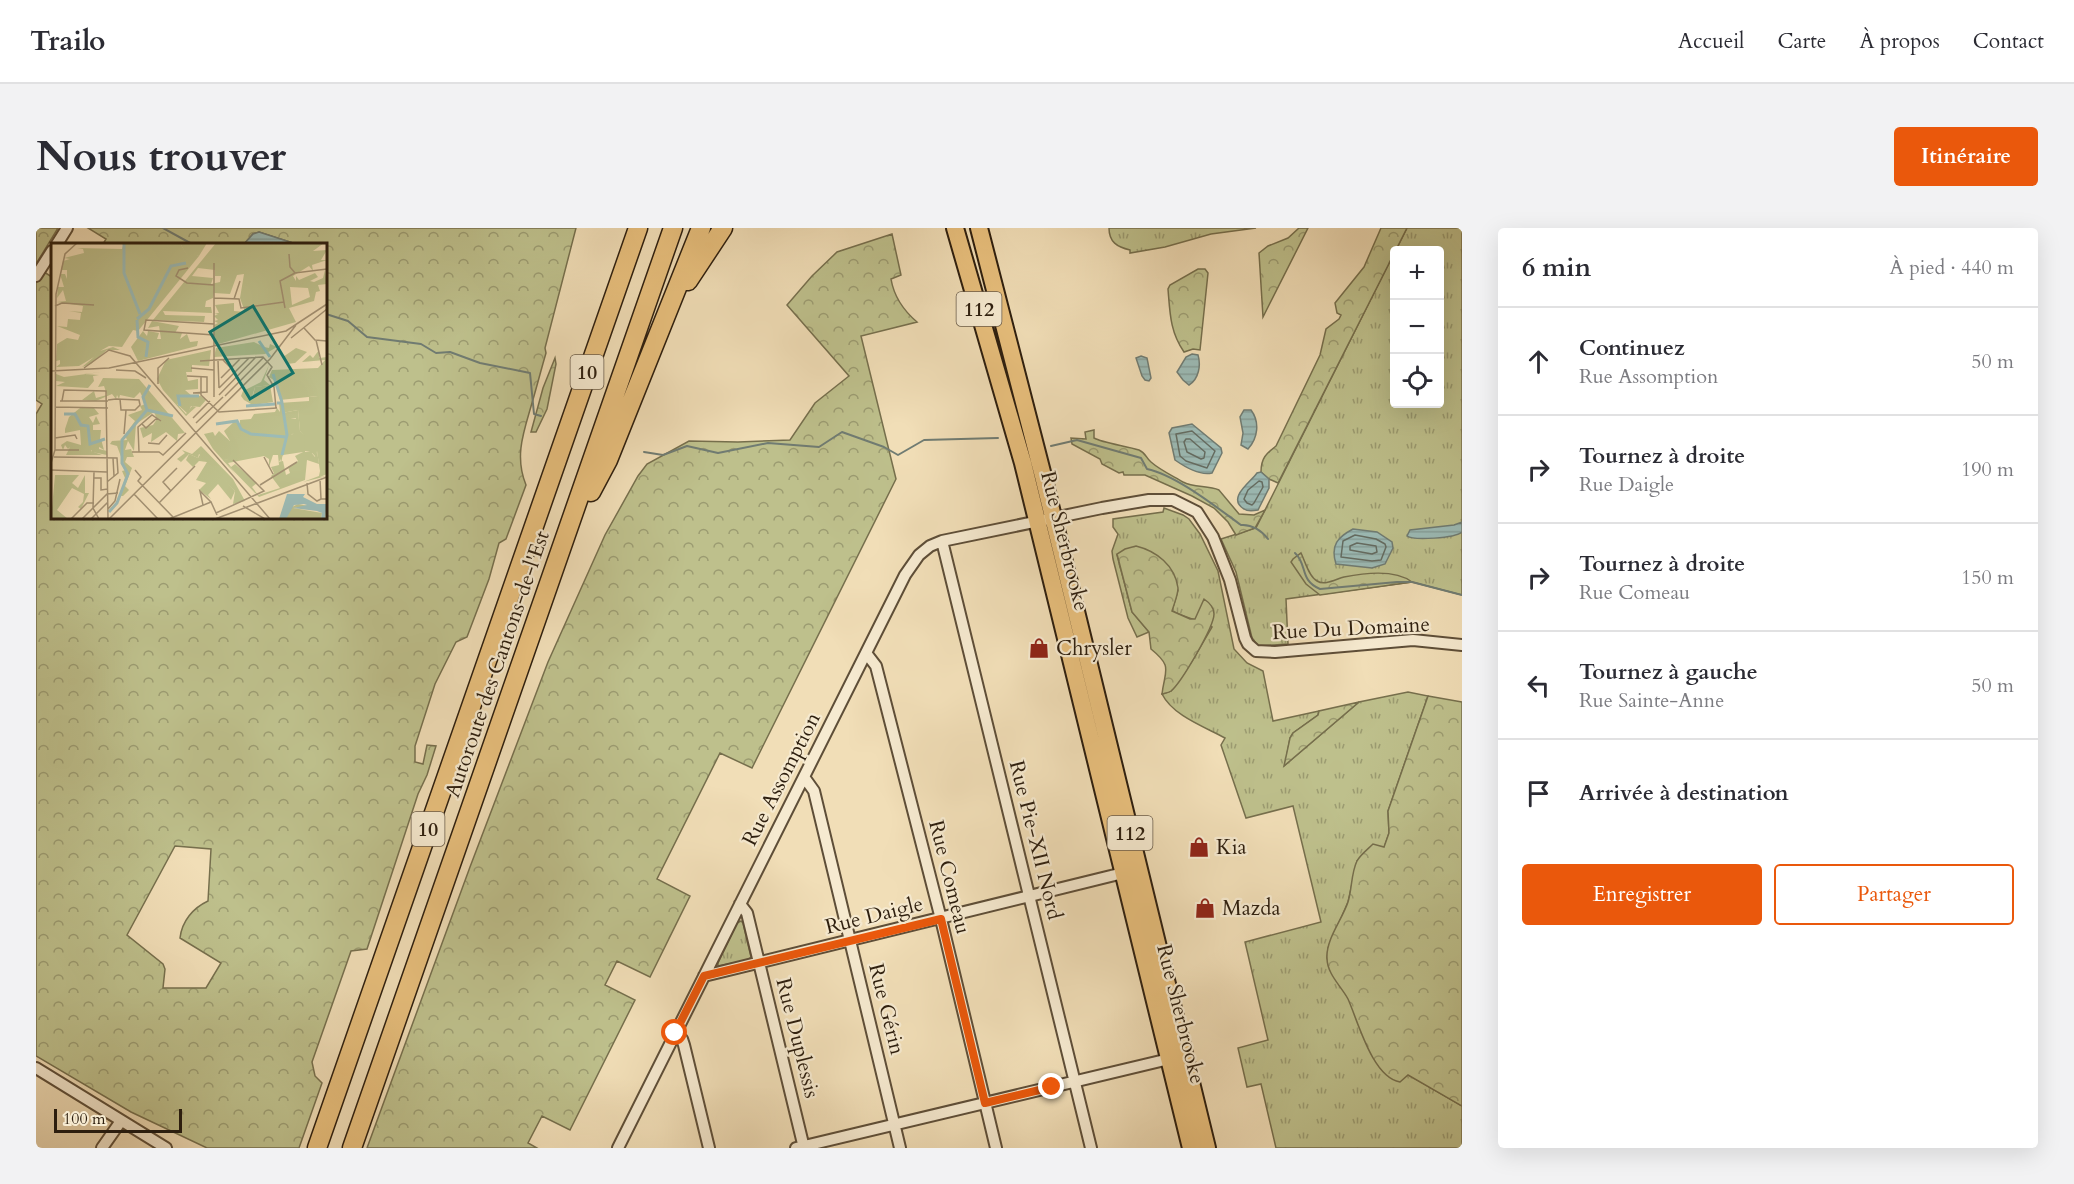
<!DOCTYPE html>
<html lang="fr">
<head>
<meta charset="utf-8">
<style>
  :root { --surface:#fff; --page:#f2f2f3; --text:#2b2b33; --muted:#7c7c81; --line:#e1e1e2; --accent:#ea580c }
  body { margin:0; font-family:Cardo,serif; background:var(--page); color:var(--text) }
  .controls { position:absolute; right:18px; top:18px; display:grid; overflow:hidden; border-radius:6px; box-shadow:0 6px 24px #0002 }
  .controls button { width:54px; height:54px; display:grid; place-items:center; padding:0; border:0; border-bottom:2px solid var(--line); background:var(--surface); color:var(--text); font:30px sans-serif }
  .scale { position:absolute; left:18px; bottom:15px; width:128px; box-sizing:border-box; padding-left:6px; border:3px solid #2d1e0e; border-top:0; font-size:16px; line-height:21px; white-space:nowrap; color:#2d1e0e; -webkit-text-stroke:4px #f6ead0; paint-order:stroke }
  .stop { position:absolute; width:18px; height:18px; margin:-14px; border:4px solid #ea580c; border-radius:50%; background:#fff }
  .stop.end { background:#ea580c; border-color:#fff; box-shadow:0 2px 6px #0008 }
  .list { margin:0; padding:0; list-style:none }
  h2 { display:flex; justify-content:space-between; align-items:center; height:78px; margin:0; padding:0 24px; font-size:26px }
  h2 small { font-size:20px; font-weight:400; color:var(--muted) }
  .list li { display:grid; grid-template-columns:39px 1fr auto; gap:18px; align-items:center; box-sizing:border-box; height:108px; padding:0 24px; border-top:2px solid var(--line) }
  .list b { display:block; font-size:22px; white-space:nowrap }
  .list p { margin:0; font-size:20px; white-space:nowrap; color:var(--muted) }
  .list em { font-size:20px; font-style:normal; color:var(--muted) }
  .actions { display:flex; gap:12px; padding:18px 24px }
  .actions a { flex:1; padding:14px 0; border:2px solid var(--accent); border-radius:6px; text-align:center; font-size:21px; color:var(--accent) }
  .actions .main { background:var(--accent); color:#fff }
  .icon { flex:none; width:33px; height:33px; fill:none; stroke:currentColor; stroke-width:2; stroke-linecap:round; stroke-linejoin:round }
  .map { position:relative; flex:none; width:1426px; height:920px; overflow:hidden; border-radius:6px }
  header { display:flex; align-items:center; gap:36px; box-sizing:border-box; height:84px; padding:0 30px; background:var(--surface); border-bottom:2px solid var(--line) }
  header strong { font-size:28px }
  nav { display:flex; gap:33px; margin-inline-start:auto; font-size:21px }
  .intro { display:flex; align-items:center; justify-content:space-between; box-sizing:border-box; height:144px; padding:0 36px }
  h1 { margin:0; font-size:42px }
  .button { padding:15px 27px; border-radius:6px; background:var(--accent); color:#fff; font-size:21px; font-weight:700 }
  main { display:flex; gap:36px; padding:0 36px }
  aside { flex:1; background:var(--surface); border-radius:6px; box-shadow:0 6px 24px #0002 }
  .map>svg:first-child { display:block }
  .grass { fill:url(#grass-tufts); stroke:#766f4d; stroke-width:1.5 }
  .forest { fill:url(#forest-crowns); stroke:#766f4d; stroke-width:1.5; fill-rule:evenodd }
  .water { fill:url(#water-rules); stroke:#707c73; stroke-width:1.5 }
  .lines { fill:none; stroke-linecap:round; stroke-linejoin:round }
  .shore { stroke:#646c62; stroke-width:1.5 }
  .stream { stroke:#707c73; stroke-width:2 }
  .street-casing { stroke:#5e4e38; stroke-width:14 }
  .primary-casing { stroke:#2d1e0e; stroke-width:20 }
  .highway-casing { stroke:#2d1e0e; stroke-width:21 }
  .street { stroke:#f6ead0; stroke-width:10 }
  .primary { stroke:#e8bf7c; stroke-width:16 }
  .highway { stroke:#e8bf7c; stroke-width:18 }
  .route { stroke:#ea580c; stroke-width:8 }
  .labels { text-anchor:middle; stroke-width:4.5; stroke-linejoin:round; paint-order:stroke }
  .shield { fill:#f6ead0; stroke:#695b48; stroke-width:1.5 }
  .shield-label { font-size:20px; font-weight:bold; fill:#2d1e0e }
  .street-label { font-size:21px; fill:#2d1e0e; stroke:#f6ead0 }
  .poi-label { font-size:21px; fill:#2d1e0e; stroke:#f6ead0; text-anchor:start }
  .inset-river { fill:none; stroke:#9cbbb6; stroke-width:3 }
  .inset-road { fill:none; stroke:#a39173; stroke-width:1.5 }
  .view { fill:#0f766e; fill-opacity:0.15; stroke:#0f766e; stroke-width:3 }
  .inset-edge { fill:none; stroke:#2d1e0e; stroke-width:3 }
</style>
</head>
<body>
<header>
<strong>Trailo</strong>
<nav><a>Accueil</a><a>Carte</a><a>À propos</a><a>Contact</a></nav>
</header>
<div class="intro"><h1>Nous trouver</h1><a class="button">Itinéraire</a></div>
<main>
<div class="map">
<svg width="1426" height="920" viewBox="0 0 1426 920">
  <defs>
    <pattern id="grass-tufts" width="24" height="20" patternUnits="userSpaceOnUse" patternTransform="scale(1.5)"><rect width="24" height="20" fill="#bec08c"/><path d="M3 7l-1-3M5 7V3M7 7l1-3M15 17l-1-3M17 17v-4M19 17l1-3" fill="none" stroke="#9b9b71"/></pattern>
    <pattern id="forest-crowns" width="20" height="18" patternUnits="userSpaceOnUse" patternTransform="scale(1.5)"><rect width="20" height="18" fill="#bec08c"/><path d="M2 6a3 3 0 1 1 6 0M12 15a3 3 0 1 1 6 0" fill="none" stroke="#9b9b71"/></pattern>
    <pattern id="water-rules" width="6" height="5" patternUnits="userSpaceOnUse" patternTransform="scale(1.5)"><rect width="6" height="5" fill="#9cbbb6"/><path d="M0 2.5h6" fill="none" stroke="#87a09b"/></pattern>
  </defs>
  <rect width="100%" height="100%" fill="#f1deb7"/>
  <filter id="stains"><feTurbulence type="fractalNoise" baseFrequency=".00333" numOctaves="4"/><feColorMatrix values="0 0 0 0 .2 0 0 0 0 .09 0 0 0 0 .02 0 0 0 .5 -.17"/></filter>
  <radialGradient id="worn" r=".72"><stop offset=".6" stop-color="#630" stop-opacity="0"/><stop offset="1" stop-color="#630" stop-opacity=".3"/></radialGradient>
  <!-- grass -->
  <path class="grass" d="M1073 0H1220L1175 6 1129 19 1094 25V22C1081 19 1073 14 1073 0Z
    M1371 0H1426V367L1376 354 1250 371 1252 416 1222 418 1216 410 1200 344 1185 311 1220 300 1358 25V176H1404V22H1360Z
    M1128 280 1147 287 1153 291 1164 306 1182 343 1198 421 1211 435 1227 443 1237 493 1283 483 1282 487 1257 505 1254 510 1249 537 1323 474 1372 464 1392 468 1352 583 1353 605 1348 620 1337 617 1321 633 1312 674 1292 720 1291 730 1294 741 1311 768 1371 846 1426 878V920H1240L1225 856 1211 859 1202 820 1232 812 1209 714 1285 694 1257 578 1210 590 1185 517 1189 510C1169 499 1137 488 1126 466L1135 463 1156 433 1176 399C1162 392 1150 390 1136 383L1142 362 1081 327 1096 384 1113 404 1101 409 1092 390 1077 331 1076 323 1082 306 1077 299V291L1127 284Z
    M705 693 707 695 715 729 712 732 682 738V735L701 695Z"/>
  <!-- forest -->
  <path class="forest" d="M0 0H22L0 36Z
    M52 0H540L509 120 510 125C505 142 501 158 496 175 488 203 478 228 490 257L470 311 463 315 453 351 431 409 420 414 399 456 379 518V534L387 536 391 517 400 518 391 547 382 566 331 721 315 723 276 834 279 848 286 855 263 920H171L95 884 0 828V186L6 176 0 172V39L16 49V290H290V16H260L223 4 217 6 208 16H67L70 11ZM139 618 175 621 172 673C157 680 146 693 144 710L185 735 170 760H127L129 741 127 736 91 707Z
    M1263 0H1272L1227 89 1223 25 1232 18 1252 10Z
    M1345 0H1371L1242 255 1233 251 1225 244C1225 230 1230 226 1240 218L1284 127 1290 101 1303 91 1305 87 1301 85 1299 75 1328 39Z
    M856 6 865 47 855 51C858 69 867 82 881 94L825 108 860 251 716 540 684 525 621 651 654 668 614 749 581 733 569 757 599 772 534 902 506 888 492 915 501 920H331L434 639 512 434 569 307 602 248 611 236 653 213 702 214 754 212 779 175 813 148 751 77 776 48 801 24Z
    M1162 41H1169L1172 45 1164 122 1157 121 1148 124C1134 104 1134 85 1132 61L1134 57Z
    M519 130 520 136 511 181 500 204H495L507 160Z
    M1058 202V210C1067 215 1091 218 1103 222 1110 225 1110 230 1115 234 1124 242 1137 248 1147 254 1158 260 1172 257 1183 262L1203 286 1218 287 1229 282 1219 300 1200 307 1192 294 1178 280 1156 268 1109 247H1088L1087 244 1083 245 1066 236 1064 231 1036 216 1035 210 1050 211 1049 204Z
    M1100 318C1120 323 1139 337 1142 360 1142 367 1138 376 1136 383L1154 391H1159L1168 371C1174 375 1178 379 1178 386 1178 399 1145 455 1135 463 1132 465 1129 465 1126 466 1129 441 1137 439 1115 421L1113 404 1096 384 1081 326 1089 321Z
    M1265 325C1269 333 1273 349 1281 353 1289 358 1300 351 1308 349 1328 345 1359 341 1376 354L1284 367 1270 356 1255 334 1257 331Z
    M1392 468 1426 474V878L1372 847 1364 854C1336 849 1322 793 1312 771 1305 758 1291 746 1291 730 1290 711 1306 692 1312 674 1316 662 1315 645 1321 633 1324 627 1332 621 1337 616L1348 619 1353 605 1352 583Z
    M1323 474 1248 538 1254 510 1257 505 1282 487 1283 483Z"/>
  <!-- water -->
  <path class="water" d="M223 4 260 16H208L217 6Z
    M1156 126 1162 127C1165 137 1163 151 1153 157L1147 152 1141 144 1150 129Z
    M1105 128 1111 130 1115 150 1113 153 1109 152 1106 148 1100 130Z
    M1208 182H1215C1224 194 1222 210 1212 221L1205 217 1207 205 1204 189Z
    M1156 196 1185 220 1186 225 1176 245C1164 248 1149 239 1139 232L1133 205 1136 200Z
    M1225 244 1233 251V260L1222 282C1217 283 1212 284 1208 281 1190 270 1215 254 1221 245Z
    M1426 294V304C1419 310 1378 313 1371 308L1374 302 1418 297Z
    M1317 301 1341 304 1356 314 1357 320 1349 336 1336 340 1300 336C1294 317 1302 309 1317 301Z"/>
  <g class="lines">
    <!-- shore -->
    <path class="shore" d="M1156 203 1179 223 1171 240 1150 233 1144 228 1140 206Z
      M1150 211H1154L1169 224 1168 230 1165 231 1151 224 1148 214Z
      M1223 253 1226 254 1227 259 1218 275 1216 277 1211 275 1208 271 1212 262Z
      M1319 307 1340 311 1349 316 1350 319 1345 332 1336 333 1305 329 1307 313Z
      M1321 315 1340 318 1341 324 1336 326 1314 322V318Z"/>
    <!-- stream -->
    <path class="stream" d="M127 0 156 16
      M290 86 312 93 331 109 385 116 400 125 414 124 444 135 494 145 498 186 505 188
      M1015 218 1041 212 1105 230 1111 241C1140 247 1180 279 1205 297 1216 296 1226 303 1232 311
      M608 224 627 227 651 218 682 225 732 215 783 219 806 204 848 219 862 227 888 212 962 210
      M1259 325C1272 337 1263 352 1284 361L1361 354H1376L1426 367"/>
    <!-- street casing -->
    <g class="street-casing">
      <path id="street" d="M21 16 31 0
        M0 48 16 23
        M906 313 1055 920
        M830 425 840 438 905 691 960 920
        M768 549 778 563 864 920
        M704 676 711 685 768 920
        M668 748 1087 645
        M639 805 646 811 648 817 673 920
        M0 840 130 920
        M66 920 85 893
        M582 920 869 347 883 327 894 318 906 313 1066 280 1113 272H1137L1161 284 1177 309 1194 352 1209 410 1212 416 1220 423 1239 424 1377 412 1426 417
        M760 920 1133 831"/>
    </g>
    <!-- primary casing -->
    <g class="primary-casing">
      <path id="primary" d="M919 0 987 235 1155 920
        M943 0 1007 248 1171 920"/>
    </g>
    <!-- highway casing -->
    <g class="highway-casing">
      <path id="highway" d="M652 53 687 0
        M555 264 572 232 665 0
        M281 920 602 0
        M316 920 637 0"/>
    </g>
    <!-- street -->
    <use href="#street" class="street"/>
    <!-- primary -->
    <use href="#primary" class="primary"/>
    <!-- highway -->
    <use href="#highway" class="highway"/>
  </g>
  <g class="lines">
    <!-- route -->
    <path class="route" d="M639 805 668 748 905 691 949 875 1016 859"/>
  </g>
  <!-- icons -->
  <defs>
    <g id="shop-bare" transform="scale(1.62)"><path d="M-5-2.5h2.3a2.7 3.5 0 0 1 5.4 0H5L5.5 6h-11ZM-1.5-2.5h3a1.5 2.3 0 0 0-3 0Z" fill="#8f2418" stroke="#f6ead0" stroke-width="2.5" paint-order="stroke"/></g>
  </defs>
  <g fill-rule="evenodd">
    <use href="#shop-bare" x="1003" y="420"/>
    <use href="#shop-bare" x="1163" y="619"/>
    <use href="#shop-bare" x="1169" y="680"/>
  </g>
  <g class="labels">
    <!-- shield labels -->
    <g class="shield">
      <rect x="920.5" y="64" width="45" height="34" rx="4.5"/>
      <rect x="534.5" y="127" width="33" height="34" rx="4.5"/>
      <rect x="375.5" y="584" width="33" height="34" rx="4.5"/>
      <rect x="1071.5" y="588" width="45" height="34" rx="4.5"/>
    </g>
    <g class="shield-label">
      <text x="943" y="88">112</text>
      <text x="551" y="151">10</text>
      <text x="392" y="608">10</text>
      <text x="1094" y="612">112</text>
    </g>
    <!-- street labels -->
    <g class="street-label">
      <text transform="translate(1029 313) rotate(76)" y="7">Rue Sherbrooke</text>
      <text transform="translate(1315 400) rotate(-3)" y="7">Rue Du Domaine</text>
      <text transform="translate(461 436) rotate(-71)" y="7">Autoroute des Cantons-de-l'Est</text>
      <text transform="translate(745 551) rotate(-63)" y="7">Rue Assomption</text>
      <text transform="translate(1000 612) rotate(76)" y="7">Rue Pie-XII Nord</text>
      <text transform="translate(914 649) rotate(76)" y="7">Rue Comeau</text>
      <text transform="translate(838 687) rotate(-14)" y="7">Rue Daigle</text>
      <text transform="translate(851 781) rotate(76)" y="7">Rue Gérin</text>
      <text transform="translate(1145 786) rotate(76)" y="7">Rue Sherbrooke</text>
      <text transform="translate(762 810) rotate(76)" y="7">Rue Duplessis</text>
    </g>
    <!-- poi labels -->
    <g class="poi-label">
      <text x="1020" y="427">Chrysler</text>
      <text x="1180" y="626">Kia</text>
      <text x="1186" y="687">Mazda</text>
    </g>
  </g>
  <!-- overview -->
  <g transform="translate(15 15)">
    <rect width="276" height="276" fill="#f1deb7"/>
    <path d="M245 105 256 109 244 120 236 121 232 114ZM218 122 213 137 219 142 204 144 200 157H193L190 153 192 148 210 139ZM267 125V153L229 157 224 138 218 134 221 127ZM126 153H150L155 157 149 164 140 163 137 171 126 161ZM247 167 249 188 255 193 254 209 259 208 264 214 266 208 268 221 256 217 254 237 208 254 172 217 233 206 236 193 242 191 245 175H232L231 170ZM252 209 244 213 247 218 237 224 239 230 235 232 232 218 228 219 232 212ZM222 212H227L228 222 220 224 223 230 220 233 229 245 207 252 201 244 206 240 184 221 180 224 177 220 213 213 218 216V224ZM38 187H50L48 206 56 208V212L41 209ZM150 203 182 236 194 258 182 261 184 248 148 211 147 215 138 211 125 224 130 219 126 216 134 210 131 207 141 211Z" fill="#bec08c" fill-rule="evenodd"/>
    <path d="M73 0H129L136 12 145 0 141 10 148 13 87 88 82 87 71 104 58 103 49 108 62 104 69 107H56L40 121 31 124 43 114 28 123 5 124 9 121V117L5 118 6 101 16 95 27 97 29 92 6 83 16 84 17 76 29 77 30 70 18 68 31 69 32 63 6 59 15 58 12 47 6 55 7 44H13L9 31H14L16 36V27H10L12 18 19 16 13 15 33 10 32 6 26 5 71 6ZM165 0H273L262 8 276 7 270 17H276L261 22 262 28 258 23 242 33 245 38V33L248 37 264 30 267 34 259 38 263 39 272 35 274 27 276 41 267 42 269 48 265 49 263 58 238 65 245 79 164 102 163 82 167 80 163 78 167 77 163 73 167 71 163 70H168L164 62 183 60V68L194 69 189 55 193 31 186 32 179 51 163 50 162 55 155 58 154 64H160L161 70 112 68 114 72 154 73 153 79 102 77ZM147 25 164 27V33H170L169 39 160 41 162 35 141 33ZM239 44 257 45 259 54 241 62ZM101 78 128 83 124 90H131L129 96 136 91 139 99 147 98 146 103 87 118 80 104 92 88 96 93 97 88 108 90 106 96H110L108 83 97 85ZM203 99 213 104 218 105 219 101 226 104 214 111 163 114 165 105ZM253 106 262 115 268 107V115L276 114V231L269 234 276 233 252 239 268 233 269 228 266 208 265 214 261 210 259 214V208H253L254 193 249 188 247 167 231 170 233 174 246 176 243 190 234 196 230 222 229 211 173 217 186 233 162 206 153 191 162 189 164 193 168 188 179 198 173 188 184 178 189 183V177L200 176 203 171 224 169 226 165 229 169 228 160 258 158V154L267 153V125L274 117 251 119 259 112ZM160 107 158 123 141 122V129H135L137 138 147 136V146L134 147 141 153H126V161L135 171 141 163 145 164 135 173 112 147 106 136 115 117ZM50 129 33 131 48 132 42 133 43 138 37 145 5 143 14 139 5 138 4 137 5 131 13 134ZM52 135 88 136 134 190 127 191 126 198 115 189 100 199 101 190 92 195 89 185 102 182 106 176 103 169 85 181 83 208 77 198 74 207 80 206 83 214H76L74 219 81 225 74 243 78 247 72 253H69L74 235 71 228 75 227 66 203 59 201 61 198 76 197 74 192 84 178 77 172 91 167 89 163 95 161 89 149 83 155 69 152 68 156 66 152 65 156 61 151 45 158 31 157 43 148 45 155 56 152 53 143 47 144ZM219 142 222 159 203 162 222 161 195 163 200 161 193 157H201L204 144ZM29 165H43L48 171 38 174 42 180 45 173 49 181 42 182V187H50L38 189V200L43 202 50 196 53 207 45 202 40 208 51 212H15L19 204 17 206 14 202 12 207 10 202 16 198 30 202 29 187 14 190V186L18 174ZM150 210 184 248 180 257 167 241 157 252 160 256 148 247 155 240 145 237 156 219 148 218 142 224 135 217 138 211 147 215ZM4 232H28L21 240 27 245 34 232V250H38L30 266 27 264 32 259 33 251 21 245 6 267 17 276H0ZM247 261 257 263 242 265 271 270 270 276H235L239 265Z" fill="#bec08c" fill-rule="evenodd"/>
    <path d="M129 0H156L148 13 140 11 137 15Z" fill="#bec08c"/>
    <path d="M236 251H254L252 254 266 261H276L274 276H270L271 270 266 268 242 265 256 262 253 261 243 262 235 276H228Z" fill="#9cbbb6"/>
    <path class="inset-river" d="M73 0V30L89 71M86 76 98 66 120 23 135 20M86 77 87 94 97 99 95 114M208 98 219 114M222 131 231 159M226 160H231L236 192 231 212M129 163 127 153H148M195 163 224 161M96 167 122 173M13 171H24L30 182 37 183 39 201 54 196M165 181 186 178 190 186 200 191 235 194M58 269 66 260 77 231 71 220V197L96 167 92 154 99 142"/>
    <path class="inset-road" d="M238 11 239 24 244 30 276 26M163 20V154M137 25 128 27 125 33 136 40 163 42M163 55 188 56 190 65 233 59M183 56 189 38M4 63 11 60 43 62M234 65 229 38 244 30M253 85 264 97 276 98M163 92 93 87 95 77 163 81M240 95 276 66M265 97 271 122M167 117 168 145M172 117 185 130M149 118 212 114 221 124 216 132 223 144 225 165M33 125 58 107 79 113 219 276M140 125 163 127M65 127 84 128 95 135M0 128 58 125 235 88 276 61M136 133 156 134V149L142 150M150 133V152L168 169 226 165M170 135 190 115M107 141V125L118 115M168 145 198 115M168 152 205 114M174 153 213 114M57 157 65 156 88 157 89 162 84 167H70L69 156M9 158H57M11 158 13 147 55 148 57 276M4 164 57 165M142 175 159 158M145 180 172 154M91 181 95 185 106 175M73 191 75 167M4 195 24 192 26 196M97 200 108 201 116 192M4 207H28M81 209H108L112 212 135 190M88 209 87 184 101 172 110 178M3 214 66 215 67 230 56 239M213 214 222 231M62 215 63 233M0 220 4 207 5 51 14 11 26 0M0 227 56 229M84 227 90 234 87 238 122 274M43 229 42 265 48 276M43 235H50V247L57 246M269 236 270 256H276M256 240 257 251 266 258 270 256M209 242 246 219M120 248 112 239 126 225M83 251 107 276M108 260 144 223M152 262 149 248 160 259M192 263 214 276M57 266 64 258 69 236M165 270 213 248 182 217M20 276 36 260H43M31 276 56 251 67 250M40 276 57 259M58 276 219 116 245 82M118 276 160 259 166 272M164 276 276 234"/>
    <path class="view" d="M202 63 242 130 199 156 159 89Z"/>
    <rect width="276" height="276" class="inset-edge"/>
  </g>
  <rect width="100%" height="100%" filter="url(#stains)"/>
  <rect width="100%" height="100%" fill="url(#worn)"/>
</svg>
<div class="controls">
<button>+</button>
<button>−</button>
<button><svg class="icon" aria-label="locate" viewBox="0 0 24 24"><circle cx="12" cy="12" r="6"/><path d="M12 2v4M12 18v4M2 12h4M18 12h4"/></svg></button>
</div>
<div class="scale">100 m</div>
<div class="stop" style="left:639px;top:805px"></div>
<div class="stop end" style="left:1016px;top:859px"></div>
</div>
<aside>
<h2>6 min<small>À pied · 440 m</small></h2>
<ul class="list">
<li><svg class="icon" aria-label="ahead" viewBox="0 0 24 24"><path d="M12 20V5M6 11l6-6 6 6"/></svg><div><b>Continuez</b><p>Rue Assomption</p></div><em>50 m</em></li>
<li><svg class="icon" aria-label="right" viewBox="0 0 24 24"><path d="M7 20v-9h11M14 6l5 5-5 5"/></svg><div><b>Tournez à droite</b><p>Rue Daigle</p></div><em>190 m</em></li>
<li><svg class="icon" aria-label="right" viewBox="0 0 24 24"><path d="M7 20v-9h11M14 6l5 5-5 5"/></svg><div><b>Tournez à droite</b><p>Rue Comeau</p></div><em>150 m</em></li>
<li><svg class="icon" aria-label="left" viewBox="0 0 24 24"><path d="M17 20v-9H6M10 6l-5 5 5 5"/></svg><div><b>Tournez à gauche</b><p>Rue Sainte-Anne</p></div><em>50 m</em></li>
<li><svg class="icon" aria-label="arrive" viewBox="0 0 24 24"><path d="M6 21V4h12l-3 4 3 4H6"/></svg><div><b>Arrivée à destination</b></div></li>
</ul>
<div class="actions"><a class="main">Enregistrer</a><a>Partager</a></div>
</aside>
</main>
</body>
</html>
